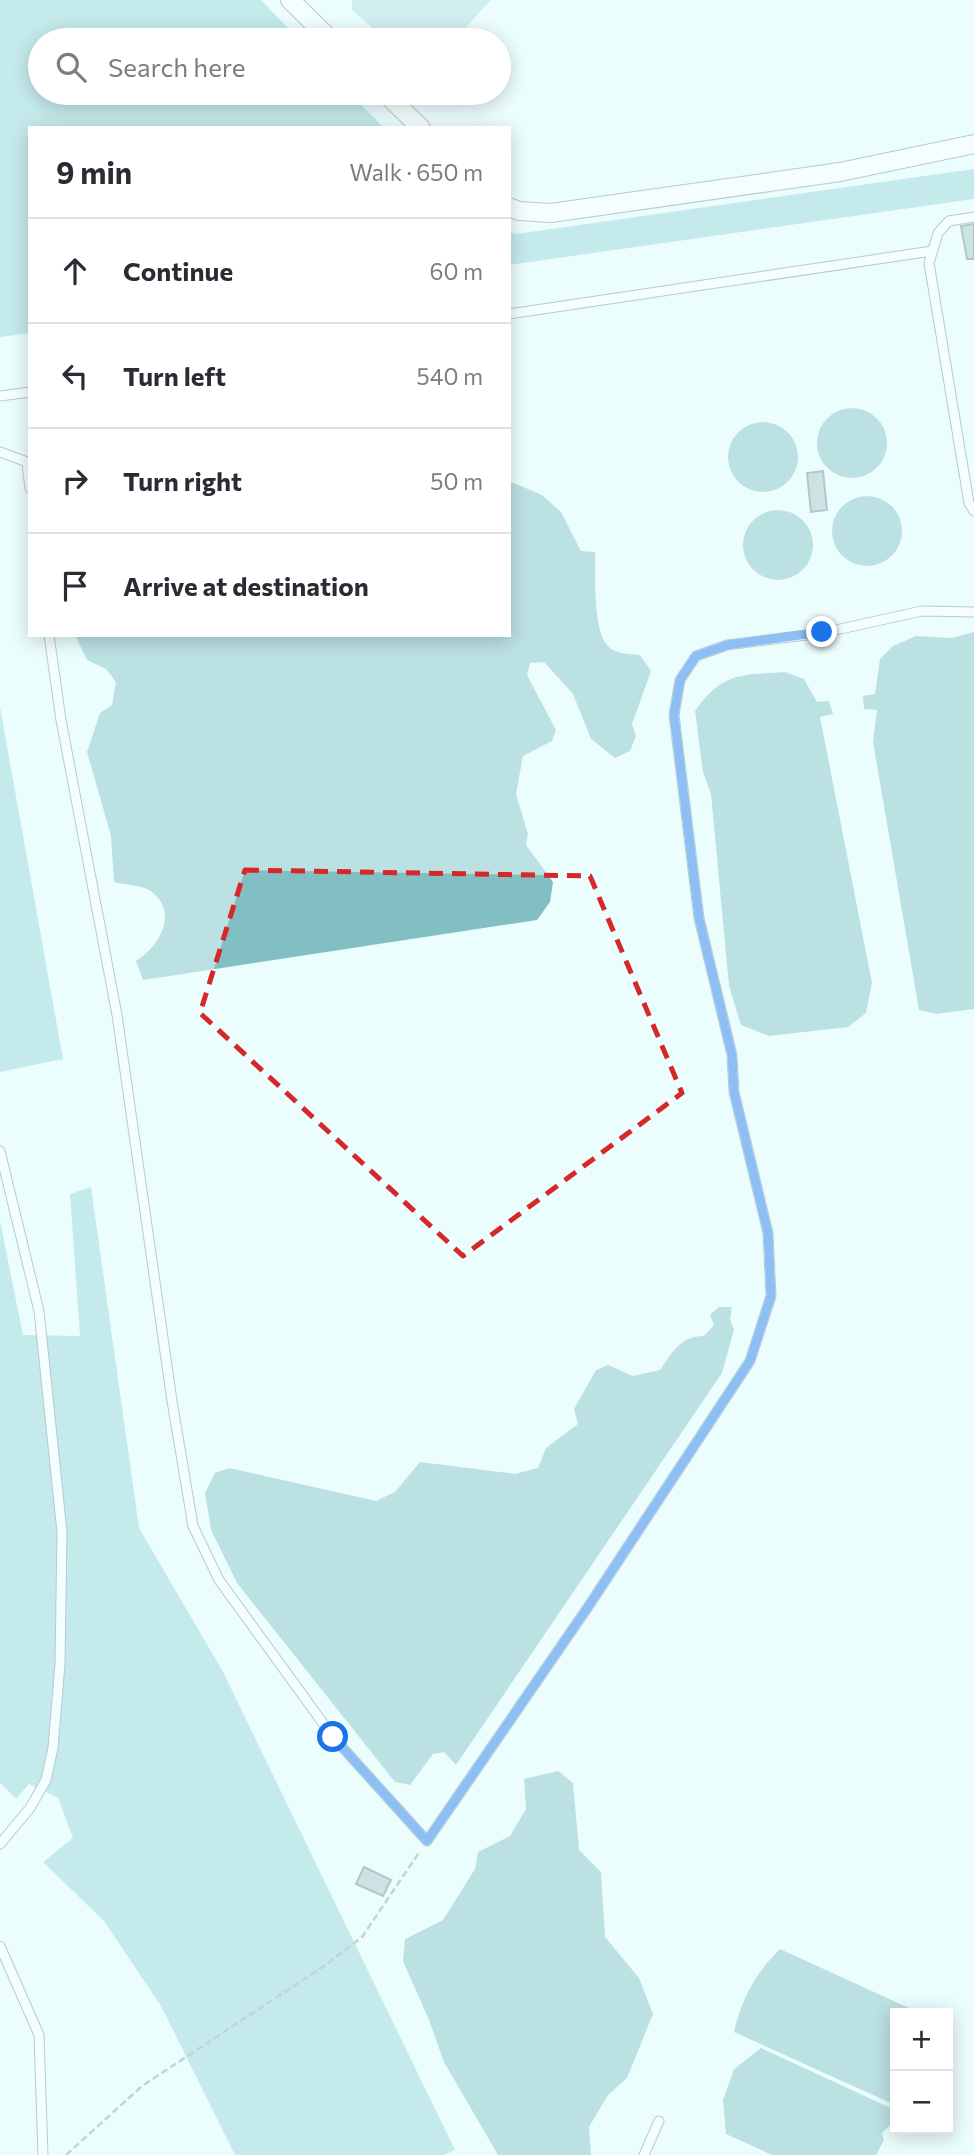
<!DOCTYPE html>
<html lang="en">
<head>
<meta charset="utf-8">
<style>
  :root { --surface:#fff; --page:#f7f7f7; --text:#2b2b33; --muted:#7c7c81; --line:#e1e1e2 }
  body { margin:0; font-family:Commissioner,sans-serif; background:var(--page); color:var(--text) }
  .controls { position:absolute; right:21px; bottom:21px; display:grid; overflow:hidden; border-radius:0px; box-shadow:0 4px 18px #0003 }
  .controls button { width:63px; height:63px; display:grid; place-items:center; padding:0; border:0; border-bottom:2px solid var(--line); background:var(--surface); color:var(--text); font:35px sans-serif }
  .stop { position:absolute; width:21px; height:21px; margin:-16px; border:5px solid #1a73e8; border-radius:50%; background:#fff }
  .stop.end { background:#1a73e8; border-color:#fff; box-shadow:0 2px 7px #0008 }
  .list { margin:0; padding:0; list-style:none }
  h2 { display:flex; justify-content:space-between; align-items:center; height:91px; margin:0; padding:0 28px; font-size:30px }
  h2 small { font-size:23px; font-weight:400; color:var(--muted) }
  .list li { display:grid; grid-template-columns:46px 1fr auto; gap:21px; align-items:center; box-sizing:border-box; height:105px; padding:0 28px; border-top:2px solid var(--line) }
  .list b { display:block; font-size:26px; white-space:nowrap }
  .list em { font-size:23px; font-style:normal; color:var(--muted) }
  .icon { flex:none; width:38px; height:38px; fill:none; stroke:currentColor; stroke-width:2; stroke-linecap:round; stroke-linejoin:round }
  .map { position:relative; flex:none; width:974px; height:2155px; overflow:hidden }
  .search { position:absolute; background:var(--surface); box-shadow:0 4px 18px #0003; left:28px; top:28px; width:483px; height:77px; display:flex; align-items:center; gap:18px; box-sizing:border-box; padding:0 24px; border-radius:38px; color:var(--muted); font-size:26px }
  .panel { position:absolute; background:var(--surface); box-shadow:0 4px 18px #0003; left:28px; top:126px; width:483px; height:511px; border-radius:0px }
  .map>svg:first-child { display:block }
  .green { fill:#b0dee1 }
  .forest { fill:#94d3d7 }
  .water { fill:#81bfc3 }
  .building { fill:#a7c2c4; stroke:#6c8688; stroke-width:2 }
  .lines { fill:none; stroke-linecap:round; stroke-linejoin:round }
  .service-casing { stroke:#748e90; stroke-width:11 }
  .minor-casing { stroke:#748e90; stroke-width:20 }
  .path { stroke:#92a0a1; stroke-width:2.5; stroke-dasharray:7 3.5; stroke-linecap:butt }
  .service { stroke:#fff; stroke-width:9 }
  .minor { stroke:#fff; stroke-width:18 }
  .route { stroke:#1a73e8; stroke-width:9 }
  .marked { fill:none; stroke:#d62828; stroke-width:5; stroke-dasharray:14 9; stroke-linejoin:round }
</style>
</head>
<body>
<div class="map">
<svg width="974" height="2155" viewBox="0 0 974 2155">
  <rect width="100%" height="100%" fill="#ecfdfe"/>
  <!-- green -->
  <path class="green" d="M352 0H491L454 40H386L352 10Z"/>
  <!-- forest -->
  <path class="forest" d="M0 0H261L300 40H40V93H350L384 128H30V333L0 337Z
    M974 169V199L509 265V232L516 234Z
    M0 707 63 1059 0 1072Z
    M91 1187 139 1528 222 1670 455 2150 444 2155H235L161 2006 104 1921 43 1862 73 1838 58 1798 29 1784 16 1799 0 1783V1221L23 1335 80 1336 70 1194Z"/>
  <!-- water -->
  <path class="water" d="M817 443a35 35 0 1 1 70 0a35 35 0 1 1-70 0Z
    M728 457a35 35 0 1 1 70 0a35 35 0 1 1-70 0Z
    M509 481 542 495 561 512 581 551 595 552C596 575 592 629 608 646 615 654 629 654 640 655L651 671 632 724 636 736 630 751 615 758 591 739 573 694 544 662 530 663 527 675 556 730 552 741 523 756 516 794 528 834 526 845 553 882 550 902 537 920 143 980 136 961C159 947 179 913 152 892 144 885 125 885 114 882L111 836 87 752 100 713 112 705 116 682 106 669 87 660 75 635H509Z
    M832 531a35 35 0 1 1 70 0a35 35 0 1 1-70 0Z
    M743 545a35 35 0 1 1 70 0a35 35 0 1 1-70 0Z
    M974 632V1009L936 1014 919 1010 873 742 877 710 864 709 863 696 875 694 880 659 893 646 916 636 951 638Z
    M785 672 804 679 817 702 829 701 833 714 820 717 872 983 866 1013 848 1027 769 1036 741 1025 729 986 711 794 703 772 695 711C722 672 742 675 785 672Z
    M719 1307H732L730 1319 734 1330 722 1373 456 1765 444 1752 433 1754 410 1785 395 1782 237 1583 211 1530 205 1493 215 1473 229 1468 376 1501 395 1492 420 1462 515 1474 538 1468 546 1448 578 1424 574 1409 596 1370 608 1365 633 1376 660 1370C673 1352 680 1336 704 1336L714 1325 710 1315Z
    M558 1771 573 1783 579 1850 601 1872 605 1937 639 1978 653 2014 627 2078 608 2095 589 2127 591 2155H498L444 2062 429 2020 403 1961 405 1939 443 1920 475 1869 478 1852 510 1836 526 1809 524 1779Z
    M780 1949 920 2013H895V2105L734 2032C741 2000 756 1972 780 1949Z
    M761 2048 895 2110 891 2124 882 2133 884 2140 876 2155H772L726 2134 723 2100 734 2069Z"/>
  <!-- building -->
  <path class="building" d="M974 224V259H967L961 226Z
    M823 471 827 510 811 512 807 473Z
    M364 1867 391 1880 383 1896 356 1884Z"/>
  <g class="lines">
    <!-- service casing -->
    <g class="service-casing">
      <path id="service" d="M974 217 949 221 938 233 929 263 969 503 974 511
        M509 314 932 251
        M0 396 30 392
        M0 452 30 463
        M27 464 30 488
        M49 635 61 720 117 1015 172 1401 193 1526 219 1580 333 1737 427 1841 588 1607 750 1361 771 1296 768 1233 734 1092 732 1055 699 918 674 715 680 680 696 656 727 645 822 633 922 611 974 612
        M0 1151 39 1311 62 1532 60 1664 53 1748 46 1780 30 1808 0 1844
        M0 1946 39 2035 43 2155
        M644 2155 659 2121"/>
    </g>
    <!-- minor casing -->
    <g class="minor-casing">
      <path id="minor" d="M290 0 331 40
        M385 93 421 128
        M509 207 519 211 551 213 840 172 974 144"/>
    </g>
    <!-- path -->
    <path class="path" d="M66 2155 142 2086 327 1964 362 1937 420 1851"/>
    <!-- service -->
    <use href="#service" class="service"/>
    <!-- minor -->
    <use href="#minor" class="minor"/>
  </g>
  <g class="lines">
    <!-- route -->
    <path class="route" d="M333 1737 427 1841 588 1607 750 1361 771 1296 768 1233 734 1092 732 1055 699 918 674 715 680 680 696 656 727 645 822 632"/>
  </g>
  <!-- marked area -->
  <path d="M0 0H974V2155H0ZM245 870 590 876 682 1093 463 1256 200 1013Z" fill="#ecfdfe" fill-opacity=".55" fill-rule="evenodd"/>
  <path class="marked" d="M245 870 590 876 682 1093 463 1256 200 1013Z"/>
</svg>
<div class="controls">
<button>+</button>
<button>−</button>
</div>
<div class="stop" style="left:333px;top:1737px"></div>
<div class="stop end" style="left:822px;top:632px"></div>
<div class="search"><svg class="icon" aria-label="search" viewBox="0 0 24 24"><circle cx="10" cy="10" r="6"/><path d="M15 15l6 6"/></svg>Search here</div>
<section class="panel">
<h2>9 min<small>Walk · 650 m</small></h2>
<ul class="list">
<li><svg class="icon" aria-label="ahead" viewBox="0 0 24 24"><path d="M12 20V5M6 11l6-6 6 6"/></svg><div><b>Continue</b></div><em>60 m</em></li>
<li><svg class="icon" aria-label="left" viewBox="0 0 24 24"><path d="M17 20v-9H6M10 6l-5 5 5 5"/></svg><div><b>Turn left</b></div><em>540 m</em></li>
<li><svg class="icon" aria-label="right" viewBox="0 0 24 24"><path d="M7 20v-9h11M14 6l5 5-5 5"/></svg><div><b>Turn right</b></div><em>50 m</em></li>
<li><svg class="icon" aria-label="arrive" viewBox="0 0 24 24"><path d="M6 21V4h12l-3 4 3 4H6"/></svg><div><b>Arrive at destination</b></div></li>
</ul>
</section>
</div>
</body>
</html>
